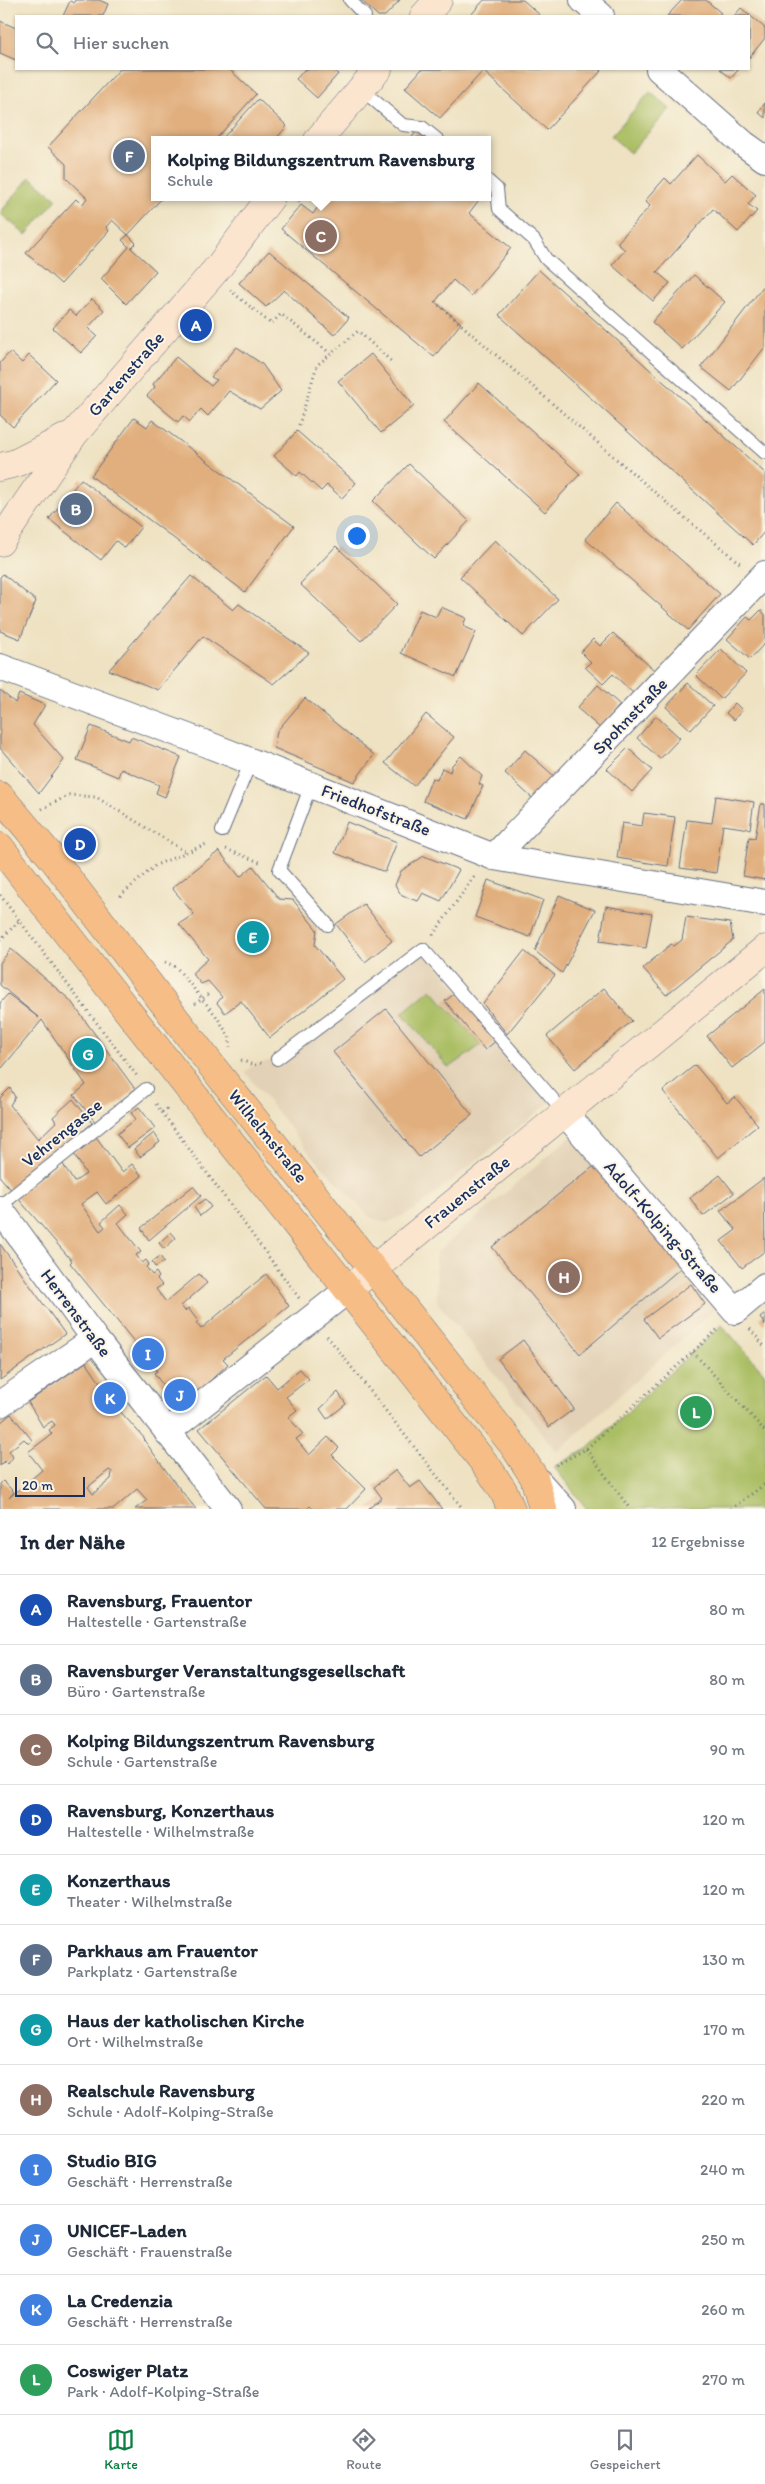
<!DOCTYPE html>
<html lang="de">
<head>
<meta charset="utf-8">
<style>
  :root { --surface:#fff; --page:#f6f6f7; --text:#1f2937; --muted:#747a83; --line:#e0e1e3; --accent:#0b8043 }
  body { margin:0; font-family:Itim,sans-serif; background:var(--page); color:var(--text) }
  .scale { position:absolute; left:15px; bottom:12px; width:70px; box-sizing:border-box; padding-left:5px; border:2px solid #1b2f5e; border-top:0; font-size:14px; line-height:18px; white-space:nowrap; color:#1b2f5e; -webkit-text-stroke:4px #fcf5e5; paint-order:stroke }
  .you { position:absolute; left:356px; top:535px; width:18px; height:18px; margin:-12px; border:4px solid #fff; border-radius:50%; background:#1a73e8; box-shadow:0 0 0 8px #1a73e833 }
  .badge { display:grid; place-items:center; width:32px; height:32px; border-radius:50%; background:var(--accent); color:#fff; font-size:16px; font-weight:700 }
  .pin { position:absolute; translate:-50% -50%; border:2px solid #fff; box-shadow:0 1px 5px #0006 }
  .popup { position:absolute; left:151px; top:136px; width:340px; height:65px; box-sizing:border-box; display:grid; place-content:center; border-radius:0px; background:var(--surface); filter:drop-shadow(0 1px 4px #0005); font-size:16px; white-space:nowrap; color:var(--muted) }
  .popup b { font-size:19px; color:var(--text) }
  .popup::after { content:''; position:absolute; left:50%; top:100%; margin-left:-10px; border:10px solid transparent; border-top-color:var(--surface) }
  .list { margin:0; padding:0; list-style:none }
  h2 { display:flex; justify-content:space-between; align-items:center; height:65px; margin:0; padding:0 20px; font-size:21px }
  h2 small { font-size:16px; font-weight:400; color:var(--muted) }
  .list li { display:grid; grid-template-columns:32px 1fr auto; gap:15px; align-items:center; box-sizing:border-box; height:70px; padding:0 20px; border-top:1px solid var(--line) }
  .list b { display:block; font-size:19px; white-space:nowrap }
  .list p { margin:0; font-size:16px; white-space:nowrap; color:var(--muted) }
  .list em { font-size:16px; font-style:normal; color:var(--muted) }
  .icon { flex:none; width:28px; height:28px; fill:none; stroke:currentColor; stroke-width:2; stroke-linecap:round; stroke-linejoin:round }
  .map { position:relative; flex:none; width:765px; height:1509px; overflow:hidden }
  .search { position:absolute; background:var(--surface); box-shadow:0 1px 4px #0004; left:15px; right:15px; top:15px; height:55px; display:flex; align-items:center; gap:12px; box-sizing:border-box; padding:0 18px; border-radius:0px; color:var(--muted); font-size:19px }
  .sheet { height:905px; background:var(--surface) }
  nav { display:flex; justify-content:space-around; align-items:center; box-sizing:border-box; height:70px; border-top:1px solid var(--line); background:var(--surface); font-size:14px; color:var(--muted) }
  nav a { display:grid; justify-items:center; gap:2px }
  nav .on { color:var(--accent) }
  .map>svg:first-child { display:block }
  .built { fill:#e2d1b6 }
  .green { fill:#aabe63; stroke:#627660 }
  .building { fill:#e1af7e; fill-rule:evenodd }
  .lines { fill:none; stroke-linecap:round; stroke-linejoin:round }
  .service-casing { stroke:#656e81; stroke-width:14 }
  .minor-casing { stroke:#656e81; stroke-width:28 }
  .secondary-casing { stroke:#656e81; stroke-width:29 }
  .primary-casing { stroke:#656e81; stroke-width:29 }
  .path { stroke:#656e81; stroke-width:3; stroke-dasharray:1 4; stroke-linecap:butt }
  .service { stroke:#fff; stroke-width:12 }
  .minor { stroke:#fff; stroke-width:26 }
  .secondary { stroke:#fbe5cf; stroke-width:28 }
  .primary { stroke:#f6be86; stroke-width:28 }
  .labels { text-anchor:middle; stroke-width:4; stroke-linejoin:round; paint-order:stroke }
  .street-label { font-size:18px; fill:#1b2f5e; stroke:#fcf5e5 }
</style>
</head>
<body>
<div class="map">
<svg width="765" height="1509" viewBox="0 0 765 1509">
  <rect width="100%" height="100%" fill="#fcf5e5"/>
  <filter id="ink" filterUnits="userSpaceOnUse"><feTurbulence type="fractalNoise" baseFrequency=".02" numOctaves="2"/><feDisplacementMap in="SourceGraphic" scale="10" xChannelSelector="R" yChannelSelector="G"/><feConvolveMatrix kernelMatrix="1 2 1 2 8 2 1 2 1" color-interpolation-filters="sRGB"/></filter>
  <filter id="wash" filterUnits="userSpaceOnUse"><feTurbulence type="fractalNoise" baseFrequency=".0096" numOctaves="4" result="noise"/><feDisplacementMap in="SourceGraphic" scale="20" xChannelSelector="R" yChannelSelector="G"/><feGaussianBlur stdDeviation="1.12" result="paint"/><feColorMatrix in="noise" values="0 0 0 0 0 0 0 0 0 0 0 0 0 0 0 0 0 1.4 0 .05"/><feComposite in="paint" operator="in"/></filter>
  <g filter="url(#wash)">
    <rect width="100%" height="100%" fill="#eee2c2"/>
    <!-- built -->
    <path class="built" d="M423 949 553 1100 413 1211 386 1223 370 1217 313 1157 245 1072 253 1065 277 1059Z
      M571 1136 717 1307 557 1452 437 1302 436 1253Z"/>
    <!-- green -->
    <path class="green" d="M650 92 670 109 630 153 611 136Z
      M30 177 57 199 26 235 0 213Z
      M431 989 481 1045 449 1068 402 1013Z
      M722 1325 765 1374V1509H587L554 1467 587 1449Z"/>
    <g id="blocks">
      <!-- building -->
      <path class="building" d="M75 0H99L108 4 103 16H63L70 1 74 3Z
        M361 0H400L385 16H378Z
        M484 0H523L541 16H470Z
        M682 0H706L721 13 717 16H667Z
        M741 8 765 28V38L749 58V16H734Z
        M0 21 16 28V60L0 53Z
        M120 69H229L256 94 215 140H155V197H163L128 235 112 220 106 227 109 231 61 284 26 253 76 199 82 205 87 198 66 178V164L48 147Z
        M305 69H332L338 74 317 98 296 79Z
        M422 69H598L601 71 547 130 483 71 440 118 405 88Z
        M720 69H739L731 78Z
        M258 99 287 126 275 140H221Z
        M765 103V118L758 112Z
        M417 131 427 140H410Z
        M697 155 725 181 732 174 756 195 748 204 757 211 738 232 713 209 657 272 670 283 653 301 612 265 625 250 617 243 650 206 645 201 665 178 671 184Z
        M325 197H481L469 213 511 248 471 296 453 280 435 302 461 323 434 357 281 229 301 205 313 214Z
        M128 235 136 243 131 248 156 271 126 304 101 279 129 247 122 240Z
        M269 251 349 318 334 335 284 290 266 307 239 283Z
        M539 270 765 473V531L753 545 499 315Z
        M694 275 725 302 682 349 652 322Z
        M765 284V347L731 391 701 367Z
        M92 299 104 310 88 328 97 336 81 353 53 328 69 310 76 316Z
        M237 347 262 364 281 391 260 409 229 391 208 416 201 409 190 422 183 416 178 422 147 396 155 387 153 384 176 357 211 386 217 380 211 377Z
        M10 352 22 363 29 355 56 380 13 427 0 415V363Z
        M371 354 414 406 381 433 338 381Z
        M479 383 580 474 545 512 444 422Z
        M134 418 147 427 152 420 294 526 245 592 91 476Z
        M297 431 356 483 342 498 327 485 321 491 300 472 297 476 274 456Z
        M409 464 469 521 434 559 373 501Z
        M81 479 141 527 125 548 116 541 101 560 49 519Z
        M616 503 720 594 688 630 585 539Z
        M495 540 558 599 523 636 460 577Z
        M336 546 397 604 361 641 300 584Z
        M3 574 36 601 20 639 0 631V577Z
        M191 576 233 610 239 604 309 653 274 684 203 636 158 690 109 670Z
        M441 607 466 618 463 626 476 632 456 677 401 653 420 610 436 617Z
        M761 610 765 615V643L750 659 727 639 747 617 751 620Z
        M613 633 654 670 633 693 613 674 603 684 585 667 591 662 581 652 593 639 600 646Z
        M721 649 746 673 721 699 696 675Z
        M688 683 713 706 691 730 666 707Z
        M598 685 620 705 600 728 577 708Z
        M0 690 15 703 19 694 45 705 33 725 64 760 39 793 0 748Z
        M305 698 374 755 354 782 274 748 277 731Z
        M735 703 742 710 734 720 726 713Z
        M426 714 454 737 414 786 385 763Z
        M656 716 680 738 660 759 637 738Z
        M91 726 129 741 131 737 181 757 165 797 156 793 159 785 121 769 118 777 77 760Z
        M628 748 652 770 632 792 607 769Z
        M525 750 554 776 533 799 505 773Z
        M461 756 482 776 479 784 483 786 468 819 423 801 432 778 437 780 442 768 450 772 452 765Z
        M716 796 754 802 750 829 723 825 716 873 680 868 687 820 712 823Z
        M761 804H765V880L743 876 749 837 755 838Z
        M644 813 675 817 668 866 617 858 622 823 642 826Z
        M347 822 397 842 385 872 335 853Z
        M219 851 240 877 253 866 279 899 293 900 317 930 315 945 343 979 270 1038 241 1001 225 1013 217 1003 222 997 208 981 201 984 192 973 208 959 179 924 194 914 172 888Z
        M424 856 459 870 441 901 423 893 418 901 402 896 395 885 401 871Z
        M488 880 543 900 530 937 475 917Z
        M559 895 595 910 562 973 535 951Z
        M364 904 392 941 365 962 336 924Z
        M606 906 652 914 646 948 600 941Z
        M686 917 730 923 733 940 666 995 643 968 671 944 674 946 682 940Z
        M11 949 70 1000 135 1089 96 1123 74 1095 86 1085 42 1020 2 1068 0 1066V1003L8 994 39 1018 0 985V963Z
        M524 951 555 975 507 1034 483 1004Z
        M604 988 632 1021 575 1069 547 1036Z
        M765 989V1042L732 1068 707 1036Z
        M457 992 498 1039 485 1050 445 1001Z
        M386 1009 472 1115 419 1157 333 1052Z
        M695 1065 727 1103 735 1097 758 1125 718 1158 663 1091Z
        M10 1088 15 1097 10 1105 38 1139 56 1122 53 1117 73 1099 92 1123 14 1193 0 1177V1098Z
        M139 1107 155 1128 128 1148 117 1134 136 1119 131 1113Z
        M154 1133 160 1142 140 1157 134 1149Z
        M94 1134 122 1172 132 1164 142 1176 106 1204 97 1192 81 1204 100 1231 105 1227 101 1222 120 1205 128 1214 118 1223 141 1252 136 1255 142 1263 146 1260 149 1264 146 1267 152 1275 156 1272 159 1277 157 1279 162 1285 156 1289 166 1302 199 1274 207 1283 181 1306 185 1311 188 1308 198 1321 196 1323 201 1329 266 1274 289 1306 223 1359 228 1364 183 1406 171 1388 167 1391 154 1373 157 1371 146 1358H145L134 1345 136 1344 70 1263 72 1261 16 1196 61 1161 74 1182 86 1174 73 1152Z
        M598 1163 683 1266 580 1354 492 1247Z
        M720 1175 734 1193 703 1216 690 1198Z
        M764 1178 765 1251 742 1268 721 1241 736 1230 720 1211Z
        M193 1186 201 1196 149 1240 141 1228Z
        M205 1199 211 1207 200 1216 194 1207Z
        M171 1232 176 1238 164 1249 159 1243Z
        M0 1244 65 1334 0 1380 1 1348Z
        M160 1256 164 1262 155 1267 152 1262Z
        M691 1284 705 1304 658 1338 644 1319Z
        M765 1314V1325L760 1318Z
        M523 1340 574 1409 549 1427 498 1359Z
        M86 1362 118 1409 145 1439 144 1440 172 1479 196 1509H135L147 1500 137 1489 114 1509H0V1484L3 1481 14 1492 9 1498 42 1470 28 1452 52 1434 49 1430 55 1425 52 1421 43 1427 28 1402ZM109 1470 112 1472 111 1479 93 1494 88 1487Z
        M300 1369 309 1379 286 1397 297 1410 288 1417 303 1434 296 1439 309 1455 328 1437 339 1448 332 1455 366 1489 347 1509H313L310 1506 307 1509H266L199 1429 266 1375 277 1388Z
        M338 1392 346 1404 327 1419 320 1409Z
        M11 1414 32 1440 29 1444 24 1439 9 1451 13 1457 8 1464 5 1461 0 1466V1423Z
        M396 1470 410 1488 420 1481 442 1509H368L382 1498 374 1487Z"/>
    </g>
  </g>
  <g filter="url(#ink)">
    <use href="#blocks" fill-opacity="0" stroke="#656e81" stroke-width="1"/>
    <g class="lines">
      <!-- service casing -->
      <g class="service-casing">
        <path id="service" d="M350 0 365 16
          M361 89 403 125 422 127 438 140
          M487 180 497 189 499 209 534 240 546 259 765 453
          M311 785 279 870 328 925
          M222 831 251 761
          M277 1059 423 949 565 1113
          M0 1206 146 1089"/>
      </g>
      <!-- minor casing -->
      <g class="minor-casing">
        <path id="minor" d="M583 0 601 16
          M659 69 744 144 765 159
          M0 667 204 743 494 857 765 903
          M494 857 765 574
          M565 1113 735 1311 765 1286
          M0 1209 95 1339 228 1509
          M0 1404 95 1339
          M167 1432 349 1289
          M534 1477 563 1509"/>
      </g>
      <!-- secondary casing -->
      <g class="secondary-casing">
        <path id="secondary" d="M424 16 438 0
          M318 140 378 69
          M0 467 16 463 73 434
          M0 542 74 434 220 265 271 197
          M349 1289 765 949"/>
      </g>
      <!-- primary casing -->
      <g class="primary-casing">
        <path id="primary" d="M0 796 53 859 215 1070 513 1445 534 1477 543 1509
          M0 847C161 1056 326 1261 489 1469L504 1492 511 1509"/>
      </g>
      <!-- path -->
      <path class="path" d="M295 198 301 205
        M230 290 271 324 281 314 331 354 358 331 393 363
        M435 302 666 502 742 565
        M299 425 317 365 331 354
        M42 809 69 795 96 797 186 852
        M70 842 82 834
        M226 849 262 863
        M0 895 137 1076
        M120 896 156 865 209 843
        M433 935 476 874
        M0 940 20 920
        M165 962 176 967 217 1017 230 1038V1047
        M195 1004 211 992
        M241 1060 253 1065 261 1063
        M156 1104 299 1298
        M162 1112 168 1108
        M750 1329 765 1347
        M327 1336 463 1509
        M693 1352 765 1431
        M586 1449 630 1509
        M556 1465 586 1449 719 1328
        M731 1509 765 1484"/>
      <!-- service -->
      <use href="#service" class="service"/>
      <!-- minor -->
      <use href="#minor" class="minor"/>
      <!-- secondary -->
      <use href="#secondary" class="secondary"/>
      <!-- primary -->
      <use href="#primary" class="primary"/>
    </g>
  </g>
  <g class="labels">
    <!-- street labels -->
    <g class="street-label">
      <text transform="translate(126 374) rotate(-49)" y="6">Gartenstraße</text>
      <text transform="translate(630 716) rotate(-46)" y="6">Spohnstraße</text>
      <text transform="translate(376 810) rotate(21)" y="6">Friedhofstraße</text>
      <text transform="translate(62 1133) rotate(-39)" y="6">Vehrengasse</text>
      <text transform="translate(268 1136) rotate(51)" y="6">Wilhelmstraße</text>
      <text transform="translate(467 1192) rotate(-39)" y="6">Frauenstraße</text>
      <text transform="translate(663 1227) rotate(49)" y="6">Adolf-Kolping-Straße</text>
      <text transform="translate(76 1313) rotate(53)" y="6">Herrenstraße</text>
    </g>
  </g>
</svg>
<div class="scale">20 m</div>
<div class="you"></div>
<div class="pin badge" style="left:196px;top:325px;background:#1a4fb4">A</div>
<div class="pin badge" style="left:76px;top:509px;background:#5c6f8a">B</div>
<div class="pin badge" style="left:321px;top:236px;background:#8d6e63">C</div>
<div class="popup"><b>Kolping Bildungszentrum Ravensburg</b>Schule</div>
<div class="pin badge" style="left:80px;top:844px;background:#1a4fb4">D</div>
<div class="pin badge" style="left:253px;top:937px;background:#0f9aa8">E</div>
<div class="pin badge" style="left:129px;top:156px;background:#5c6f8a">F</div>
<div class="pin badge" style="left:88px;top:1054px;background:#0f9aa8">G</div>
<div class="pin badge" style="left:564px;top:1277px;background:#8d6e63">H</div>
<div class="pin badge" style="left:148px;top:1354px;background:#3f7fe0">I</div>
<div class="pin badge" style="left:180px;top:1395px;background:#3f7fe0">J</div>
<div class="pin badge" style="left:110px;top:1398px;background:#3f7fe0">K</div>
<div class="pin badge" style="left:696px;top:1412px;background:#2e9e5b">L</div>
<div class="search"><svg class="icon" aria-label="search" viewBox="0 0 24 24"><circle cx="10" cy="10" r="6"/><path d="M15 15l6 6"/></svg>Hier suchen</div>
</div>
<section class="sheet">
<h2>In der Nähe<small>12 Ergebnisse</small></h2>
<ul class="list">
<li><span class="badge" style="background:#1a4fb4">A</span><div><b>Ravensburg, Frauentor</b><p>Haltestelle · Gartenstraße</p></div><em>80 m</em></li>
<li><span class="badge" style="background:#5c6f8a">B</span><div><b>Ravensburger Veranstaltungsgesellschaft</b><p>Büro · Gartenstraße</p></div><em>80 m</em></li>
<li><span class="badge" style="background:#8d6e63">C</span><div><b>Kolping Bildungszentrum Ravensburg</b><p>Schule · Gartenstraße</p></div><em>90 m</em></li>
<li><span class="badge" style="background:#1a4fb4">D</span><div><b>Ravensburg, Konzerthaus</b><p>Haltestelle · Wilhelmstraße</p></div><em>120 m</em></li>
<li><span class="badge" style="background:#0f9aa8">E</span><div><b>Konzerthaus</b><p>Theater · Wilhelmstraße</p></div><em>120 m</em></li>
<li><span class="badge" style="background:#5c6f8a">F</span><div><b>Parkhaus am Frauentor</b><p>Parkplatz · Gartenstraße</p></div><em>130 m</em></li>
<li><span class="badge" style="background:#0f9aa8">G</span><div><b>Haus der katholischen Kirche</b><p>Ort · Wilhelmstraße</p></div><em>170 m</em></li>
<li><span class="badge" style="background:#8d6e63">H</span><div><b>Realschule Ravensburg</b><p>Schule · Adolf-Kolping-Straße</p></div><em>220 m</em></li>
<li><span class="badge" style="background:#3f7fe0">I</span><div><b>Studio BIG</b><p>Geschäft · Herrenstraße</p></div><em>240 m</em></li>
<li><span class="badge" style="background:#3f7fe0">J</span><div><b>UNICEF-Laden</b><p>Geschäft · Frauenstraße</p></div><em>250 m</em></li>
<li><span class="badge" style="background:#3f7fe0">K</span><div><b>La Credenzia</b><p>Geschäft · Herrenstraße</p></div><em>260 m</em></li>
<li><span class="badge" style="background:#2e9e5b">L</span><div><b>Coswiger Platz</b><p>Park · Adolf-Kolping-Straße</p></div><em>270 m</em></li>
</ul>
</section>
<nav>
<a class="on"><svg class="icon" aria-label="map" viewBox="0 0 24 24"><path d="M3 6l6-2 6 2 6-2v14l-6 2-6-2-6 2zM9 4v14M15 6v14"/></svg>Karte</a>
<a><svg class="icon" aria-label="directions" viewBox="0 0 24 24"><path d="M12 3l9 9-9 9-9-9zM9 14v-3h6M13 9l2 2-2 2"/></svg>Route</a>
<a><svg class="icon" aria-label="saved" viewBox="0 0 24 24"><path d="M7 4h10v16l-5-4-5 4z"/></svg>Gespeichert</a>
</nav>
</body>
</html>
